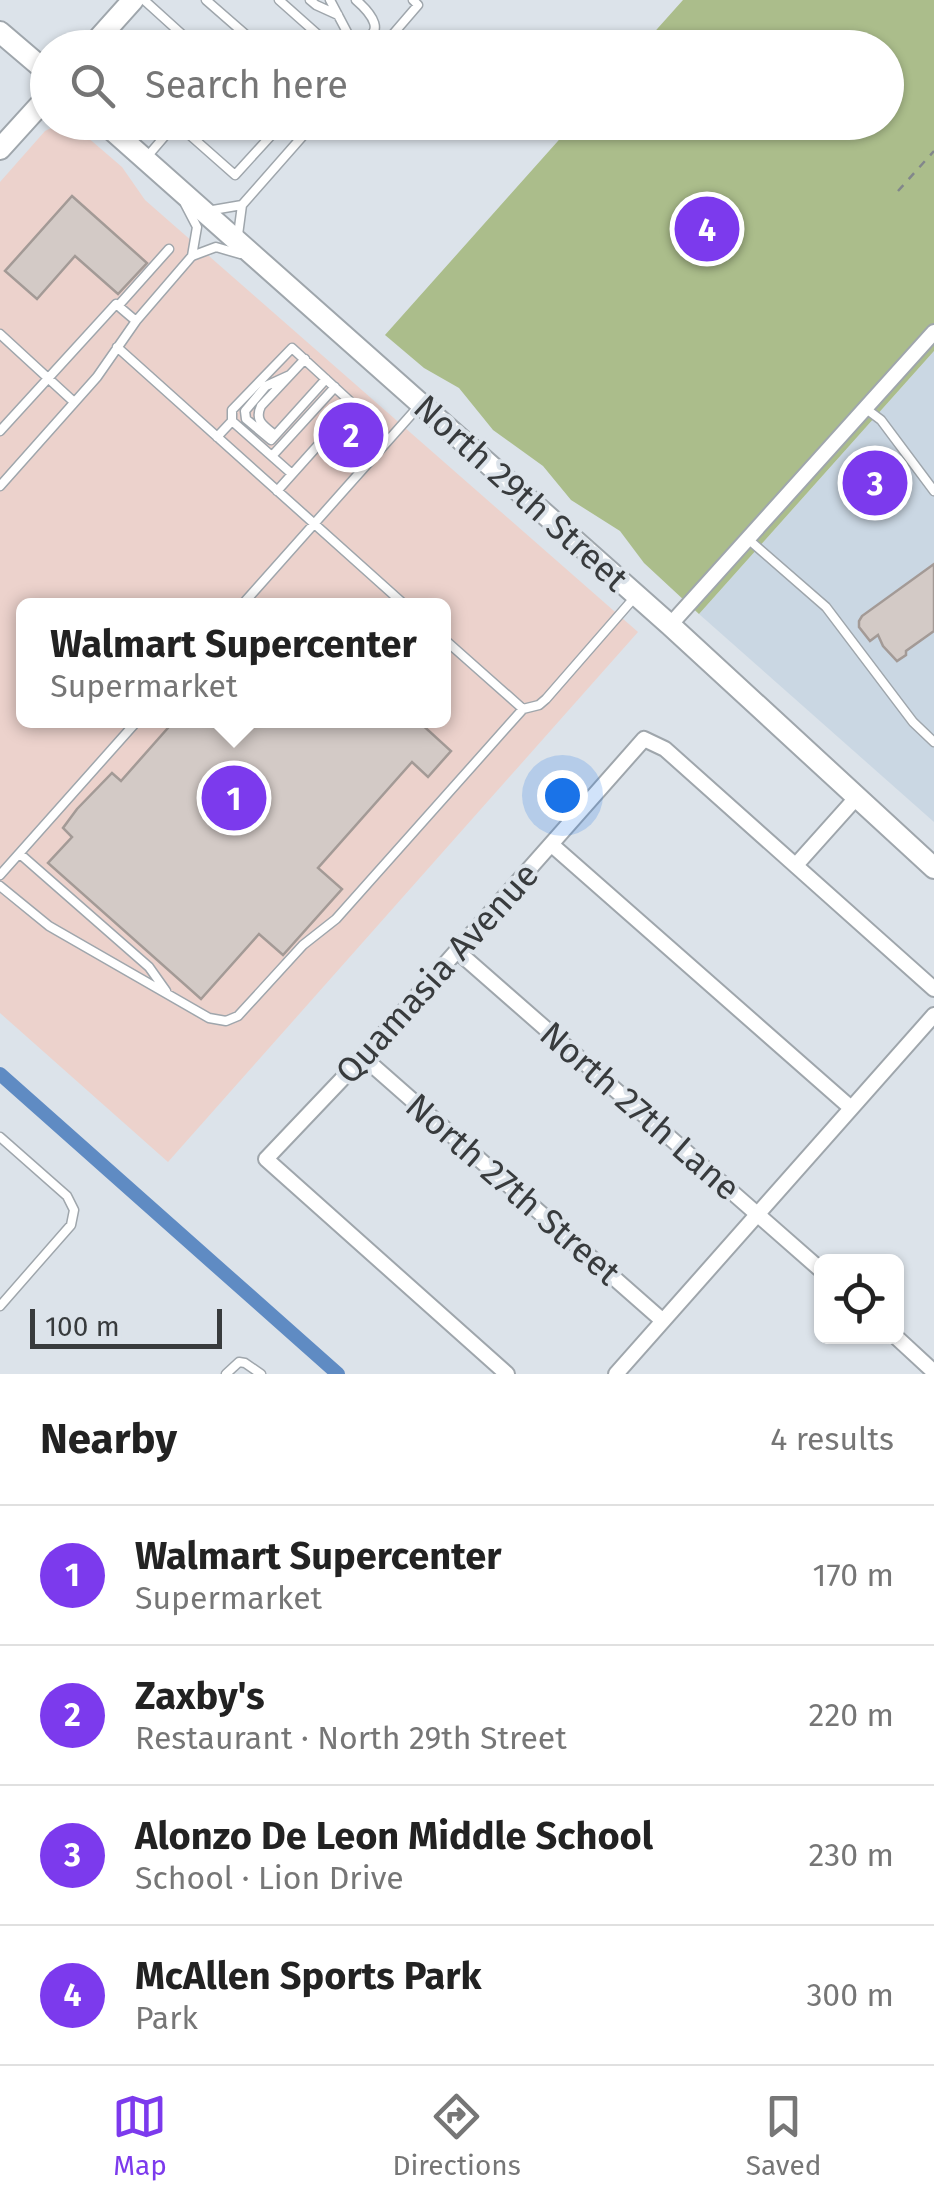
<!DOCTYPE html>
<html lang="en">
<head>
<meta charset="utf-8">
<style>
  :root { --surface:#fff; --page:#f6f6f6; --text:#222; --muted:#767676; --line:#e0e0e0; --accent:#7c3aed }
  body { margin:0; font-family:"Fira Sans",sans-serif; background:var(--page); color:var(--text) }
  .controls { position:absolute; right:30px; bottom:30px; display:grid; overflow:hidden; border-radius:15px; box-shadow:0 2px 8px #0004 }
  .controls button { width:90px; height:90px; display:grid; place-items:center; padding:0; border:0; border-bottom:2px solid var(--line); background:var(--surface); color:var(--text); font:50px sans-serif }
  .scale { position:absolute; left:30px; bottom:25px; width:192px; box-sizing:border-box; padding-left:10px; border:5px solid #383b3d; border-top:0; font-size:28px; line-height:35px; white-space:nowrap; color:#383b3d; -webkit-text-stroke:8px #dce3ea; paint-order:stroke }
  .you { position:absolute; left:562px; top:795px; width:35px; height:35px; margin:-25px; border:8px solid #fff; border-radius:50%; background:#1a73e8; box-shadow:0 0 0 15px #1a73e833 }
  .badge { display:grid; place-items:center; width:65px; height:65px; border-radius:50%; background:var(--accent); color:#fff; font-size:32px; font-weight:700 }
  .pin { position:absolute; translate:-50% -50%; border:5px solid #fff; box-shadow:0 2px 10px #0006 }
  .popup { position:absolute; left:16px; top:598px; width:435px; height:130px; box-sizing:border-box; display:grid; place-content:center; border-radius:15px; background:var(--surface); filter:drop-shadow(0 2px 8px #0005); font-size:32px; white-space:nowrap; color:var(--muted) }
  .popup b { font-size:38px; color:var(--text) }
  .popup::after { content:''; position:absolute; left:50%; top:100%; margin-left:-20px; border:20px solid transparent; border-top-color:var(--surface) }
  .list { margin:0; padding:0; list-style:none }
  h2 { display:flex; justify-content:space-between; align-items:center; height:130px; margin:0; padding:0 40px; font-size:42px }
  h2 small { font-size:32px; font-weight:400; color:var(--muted) }
  .list li { display:grid; grid-template-columns:65px 1fr auto; gap:30px; align-items:center; box-sizing:border-box; height:140px; padding:0 40px; border-top:2px solid var(--line) }
  .list b { display:block; font-size:38px; white-space:nowrap }
  .list p { margin:0; font-size:32px; white-space:nowrap; color:var(--muted) }
  .list em { font-size:32px; font-style:normal; color:var(--muted) }
  .icon { flex:none; width:55px; height:55px; fill:none; stroke:currentColor; stroke-width:2; stroke-linecap:round; stroke-linejoin:round }
  .map { position:relative; flex:none; width:934px; height:1374px; overflow:hidden }
  .search { position:absolute; background:var(--surface); box-shadow:0 2px 8px #0004; left:30px; right:30px; top:30px; height:110px; display:flex; align-items:center; gap:25px; box-sizing:border-box; padding:0 35px; border-radius:55px; color:var(--muted); font-size:38px }
  .sheet { height:690px; background:var(--surface) }
  nav { display:flex; justify-content:space-around; align-items:center; box-sizing:border-box; height:140px; border-top:2px solid var(--line); background:var(--surface); font-size:28px; color:var(--muted) }
  nav a { display:grid; justify-items:center; gap:5px }
  nav .on { color:var(--accent) }
  .map>svg:first-child { display:block }
  .commercial { fill:#ecd2cc; fill-rule:evenodd }
  .built { fill:#cad7e3 }
  .green { fill:#abbd8b }
  .lines { fill:none; stroke-linecap:round; stroke-linejoin:round }
  .canal { stroke:#5f8bc3; stroke-width:14 }
  .building { fill:#d3cac6; stroke:#a39a96; stroke-width:2.5 }
  .lane-casing { stroke:#9fa6ac; stroke-width:11 }
  .street-casing { stroke:#9fa6ac; stroke-width:18 }
  .secondary-casing { stroke:#9fa6ac; stroke-width:24 }
  .path { stroke:#82878b; stroke-width:2.5; stroke-dasharray:8 8; stroke-linecap:butt }
  .lane { stroke:#fff; stroke-width:8 }
  .street { stroke:#fff; stroke-width:14 }
  .secondary { stroke:#fff; stroke-width:20 }
  .labels { text-anchor:middle; stroke-width:8; stroke-linejoin:round; paint-order:stroke }
  .street-label { font-size:35px; fill:#383b3d; stroke:#dce3ea }
</style>
</head>
<body>
<div class="map">
<svg width="934" height="1374" viewBox="0 0 934 1374">
  <rect width="100%" height="100%" fill="#dce3ea"/>
  <!-- commercial -->
  <path class="commercial" d="M65 126 79 130 122 167 145 200 638 632 168 1162 0 1013V182L45 131 53 127ZM24 606H444V720H24Z"/>
  <!-- built -->
  <path class="built" d="M934 351V822L699 614Z"/>
  <!-- green -->
  <path class="green" d="M683 0H934V351L699 614 644 563 620 531 571 500 543 466 493 430 459 388 424 368 385 335 574 123 886 122V48L641 47Z"/>
  <g class="lines">
    <!-- canal -->
    <path class="canal" d="M0 1074 338 1374"/>
  </g>
  <!-- building -->
  <path class="building" d="M72 196 147 263 118 294 75 256 37 299 5 271Z
    M934 564V631L906 651V655L897 661 883 646 878 635 870 641 859 627V621L862 616Z
    M175 720H417L451 751 428 777 412 762 318 868 342 889 283 955 259 934 201 999 48 863 72 837 63 828 77 809 112 773 121 781Z"/>
  <g class="lines">
    <!-- lane casing -->
    <g class="lane-casing">
      <path id="lane" d="M144 0 186 38 198 41 205 48
        M206 0 261 48
        M279 0 333 48
        M310 0 316 5 338 15
        M330 0 348 34 357 40C389 35 371 13 356 0
        M381 48 418 5 413 0
        M175 122 235 175 276 130 279 122
        M146 158 176 123
        M185 204 197 227 192 256
        M207 211 242 205
        M238 235 242 205 315 122
        M118 306 169 249
        M0 334 74 402
        M117 347 406 606
        M290 375 266 386 245 411 246 419 271 440 326 379
        M865 408 881 420 934 491
        M232 421 292 474
        M0 431 116 304 136 321
        M275 435C264 426 254 421 261 406L305 359
        M217 437 232 421V410L292 348 354 405 277 491
        M272 456 335 387
        M0 486 97 377 136 321 192 256 216 247 240 254
        M748 539 826 607 913 722 934 742
        M241 606 418 407
        M444 639 523 709
        M20 854 149 967 166 991
        M0 875 138 720
        M0 886 49 926 209 1018 226 1021 238 1016 303 945 336 919 523 709 539 705 546 699 634 598
        M0 1137 67 1196 74 1210 71 1225 0 1306
        M226 1374 239 1362 245 1363 261 1374"/>
    </g>
    <!-- street casing -->
    <g class="street-casing">
      <path id="street" d="M670 625 934 332
        M552 845 851 1108
        M796 865 856 798
        M457 951 822 1271
        M363 1057 663 1321
        M895 1336 934 1372
        M507 1374 266 1159 363 1057 644 739 665 749 934 989
        M616 1374 934 1015"/>
    </g>
    <!-- secondary casing -->
    <g class="secondary-casing">
      <path id="secondary" d="M0 32 48 73
        M90 48 133 0
        M103 122 670 625 934 868
        M0 149 48 96"/>
    </g>
    <!-- path -->
    <path class="path" d="M898 191 934 151"/>
    <!-- lane -->
    <use href="#lane" class="lane"/>
    <!-- street -->
    <use href="#street" class="street"/>
    <!-- secondary -->
    <use href="#secondary" class="secondary"/>
  </g>
  <g class="labels">
    <!-- street labels -->
    <g class="street-label">
      <text transform="translate(521 493) rotate(42)" y="12">North 29th Street</text>
      <text transform="translate(437 973) rotate(-48)" y="12">Quamasia Avenue</text>
      <text transform="translate(640 1111) rotate(41)" y="12">North 27th Lane</text>
      <text transform="translate(513 1189) rotate(41)" y="12">North 27th Street</text>
    </g>
  </g>
</svg>
<div class="controls">
<button><svg class="icon" aria-label="locate" viewBox="0 0 24 24"><circle cx="12" cy="12" r="6"/><path d="M12 2v4M12 18v4M2 12h4M18 12h4"/></svg></button>
</div>
<div class="scale">100 m</div>
<div class="you"></div>
<div class="pin badge" style="left:234px;top:798px">1</div>
<div class="popup"><b>Walmart Supercenter</b>Supermarket</div>
<div class="pin badge" style="left:351px;top:435px">2</div>
<div class="pin badge" style="left:875px;top:483px">3</div>
<div class="pin badge" style="left:707px;top:229px">4</div>
<div class="search"><svg class="icon" aria-label="search" viewBox="0 0 24 24"><circle cx="10" cy="10" r="6"/><path d="M15 15l6 6"/></svg>Search here</div>
</div>
<section class="sheet">
<h2>Nearby<small>4 results</small></h2>
<ul class="list">
<li><span class="badge">1</span><div><b>Walmart Supercenter</b><p>Supermarket</p></div><em>170 m</em></li>
<li><span class="badge">2</span><div><b>Zaxby's</b><p>Restaurant · North 29th Street</p></div><em>220 m</em></li>
<li><span class="badge">3</span><div><b>Alonzo De Leon Middle School</b><p>School · Lion Drive</p></div><em>230 m</em></li>
<li><span class="badge">4</span><div><b>McAllen Sports Park</b><p>Park</p></div><em>300 m</em></li>
</ul>
</section>
<nav>
<a class="on"><svg class="icon" aria-label="map" viewBox="0 0 24 24"><path d="M3 6l6-2 6 2 6-2v14l-6 2-6-2-6 2zM9 4v14M15 6v14"/></svg>Map</a>
<a><svg class="icon" aria-label="directions" viewBox="0 0 24 24"><path d="M12 3l9 9-9 9-9-9zM9 14v-3h6M13 9l2 2-2 2"/></svg>Directions</a>
<a><svg class="icon" aria-label="saved" viewBox="0 0 24 24"><path d="M7 4h10v16l-5-4-5 4z"/></svg>Saved</a>
</nav>
</body>
</html>
